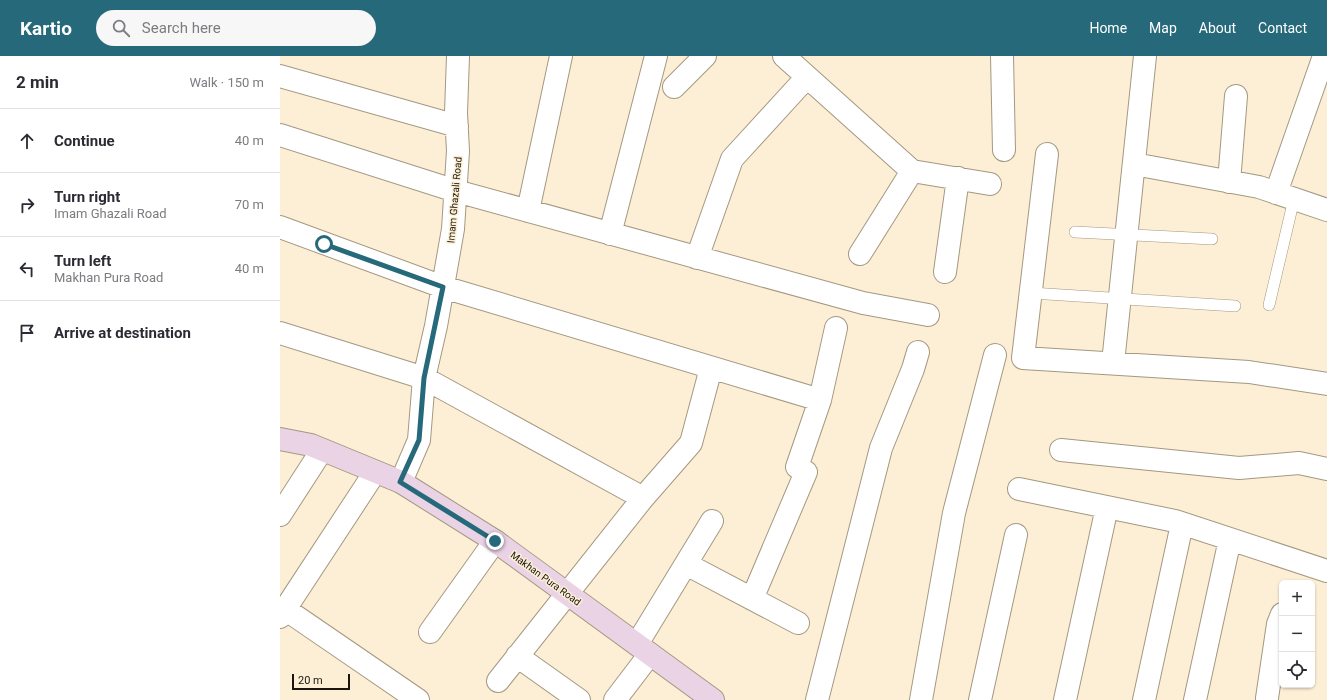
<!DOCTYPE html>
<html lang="en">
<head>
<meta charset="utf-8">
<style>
  :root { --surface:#fff; --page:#f7f7f7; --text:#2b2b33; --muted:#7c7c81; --line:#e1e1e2; --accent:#25697a }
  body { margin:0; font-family:Roboto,sans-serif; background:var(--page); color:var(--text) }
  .controls { position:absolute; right:12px; bottom:12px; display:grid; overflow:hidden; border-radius:6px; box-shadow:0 1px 3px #0004 }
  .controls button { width:36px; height:36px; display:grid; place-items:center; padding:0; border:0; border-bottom:1px solid var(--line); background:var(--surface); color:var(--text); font:20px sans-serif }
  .scale { position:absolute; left:12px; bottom:10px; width:58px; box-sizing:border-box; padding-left:4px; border:2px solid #1a160d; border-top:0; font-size:11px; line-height:14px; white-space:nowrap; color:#1a160d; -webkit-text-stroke:3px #fcefd6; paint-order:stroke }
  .stop { position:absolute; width:12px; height:12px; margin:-9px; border:3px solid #25697a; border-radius:50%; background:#fff }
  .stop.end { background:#25697a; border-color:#fff; box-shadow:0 1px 4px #0008 }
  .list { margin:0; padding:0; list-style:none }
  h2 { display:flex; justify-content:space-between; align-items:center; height:52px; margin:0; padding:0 16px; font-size:17px }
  h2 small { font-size:13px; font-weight:400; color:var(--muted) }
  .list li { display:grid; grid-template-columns:26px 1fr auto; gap:12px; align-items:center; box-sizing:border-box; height:64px; padding:0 16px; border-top:1px solid var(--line) }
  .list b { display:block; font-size:15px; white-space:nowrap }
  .list p { margin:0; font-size:13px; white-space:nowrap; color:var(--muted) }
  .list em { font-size:13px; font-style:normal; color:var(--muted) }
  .icon { flex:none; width:22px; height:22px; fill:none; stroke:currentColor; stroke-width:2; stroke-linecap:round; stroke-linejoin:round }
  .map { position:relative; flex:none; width:1047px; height:644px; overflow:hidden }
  header { display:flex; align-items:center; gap:24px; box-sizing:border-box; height:56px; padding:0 20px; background:var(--accent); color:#fff }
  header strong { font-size:19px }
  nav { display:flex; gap:22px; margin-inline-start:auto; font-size:14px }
  .search { width:280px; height:36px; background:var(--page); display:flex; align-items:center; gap:10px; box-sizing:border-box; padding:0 14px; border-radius:22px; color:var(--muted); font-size:15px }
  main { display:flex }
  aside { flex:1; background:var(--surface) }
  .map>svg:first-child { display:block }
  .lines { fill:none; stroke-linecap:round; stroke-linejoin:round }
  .lane-casing { stroke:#a49881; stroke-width:12 }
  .street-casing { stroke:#a49881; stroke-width:24 }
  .secondary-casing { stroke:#a49881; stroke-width:24 }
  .lane { stroke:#fff; stroke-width:11 }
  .street { stroke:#fff; stroke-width:22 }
  .secondary { stroke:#ebd3e6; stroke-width:22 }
  .route { stroke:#25697a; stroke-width:5 }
  .labels { text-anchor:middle; stroke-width:3; stroke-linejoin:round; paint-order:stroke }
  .street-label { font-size:10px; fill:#1a160d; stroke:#fcefd6 }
</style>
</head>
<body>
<header>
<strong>Kartio</strong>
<div class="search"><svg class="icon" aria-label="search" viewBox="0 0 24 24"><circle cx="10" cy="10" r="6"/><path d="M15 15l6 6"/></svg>Search here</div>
<nav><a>Home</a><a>Map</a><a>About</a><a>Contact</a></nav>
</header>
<main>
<aside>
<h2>2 min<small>Walk · 150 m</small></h2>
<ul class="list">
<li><svg class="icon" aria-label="ahead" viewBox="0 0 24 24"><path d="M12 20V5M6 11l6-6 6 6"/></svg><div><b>Continue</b></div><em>40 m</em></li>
<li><svg class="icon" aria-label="right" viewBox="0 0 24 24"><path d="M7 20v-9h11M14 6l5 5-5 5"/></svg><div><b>Turn right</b><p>Imam Ghazali Road</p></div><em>70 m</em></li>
<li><svg class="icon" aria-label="left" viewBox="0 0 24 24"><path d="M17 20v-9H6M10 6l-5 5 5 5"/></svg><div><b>Turn left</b><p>Makhan Pura Road</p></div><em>40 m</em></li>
<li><svg class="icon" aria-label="arrive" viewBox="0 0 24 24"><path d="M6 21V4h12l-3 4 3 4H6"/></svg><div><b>Arrive at destination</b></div></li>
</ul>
</aside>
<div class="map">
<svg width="1047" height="644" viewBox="0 0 1047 644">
  <rect width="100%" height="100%" fill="#fcefd6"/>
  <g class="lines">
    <!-- lane casing -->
    <g class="lane-casing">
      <path id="lane" d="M795 176 932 183
        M751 237 955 250
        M989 249 1014 143"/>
    </g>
    <!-- street casing -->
    <g class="street-casing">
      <path id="street" d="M504 0 632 115 580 198
        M722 0 724 94
        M0 20 177 70
        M394 31 425 0
        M0 79 176 135 583 247 648 259
        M767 98 743 302 969 316 1047 328
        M854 108 979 131 1047 154
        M632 115 710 128
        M949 126 956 40
        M996 137 1044 0
        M248 155 281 0
        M0 171 163 231 540 344
        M330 178 376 0
        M417 202 452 103 527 21
        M665 216 678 122
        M0 277 144 322 363 442
        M833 307 865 0
        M781 394 959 412 1019 407 1047 413
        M121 426 139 384 144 322 156 270 173 173 178 95 176 57 178 0
        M739 433 895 465 1047 515
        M0 459 42 394
        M406 508 518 567
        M472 543 526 416 517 411 540 344 556 272
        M5 553 138 644
        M0 561 95 416
        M150 576 215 485
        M357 588 432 465
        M237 600 299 644
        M218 625 363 442 411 387 431 312
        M987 642 998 568 1002 558
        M335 644 370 598
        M537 644 601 392 633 313 638 296
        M641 644 674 457 715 299
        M700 644 736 479
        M785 644 827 451
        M864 644 902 468
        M915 644 950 483"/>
    </g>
    <!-- secondary casing -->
    <g class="secondary-casing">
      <path id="secondary" d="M0 383 31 389 121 426 215 485 433 644"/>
    </g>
    <!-- lane -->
    <use href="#lane" class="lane"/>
    <!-- street -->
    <use href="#street" class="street"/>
    <!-- secondary -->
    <use href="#secondary" class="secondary"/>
  </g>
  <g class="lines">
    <!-- route -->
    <path class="route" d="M44 188 163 231 144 322 139 384 120 426 215 485"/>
  </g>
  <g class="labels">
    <!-- street labels -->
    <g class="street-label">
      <text transform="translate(174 144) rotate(-85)" y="4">Imam Ghazali Road</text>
      <text transform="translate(266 522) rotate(36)" y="4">Makhan Pura Road</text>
    </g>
  </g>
</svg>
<div class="controls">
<button>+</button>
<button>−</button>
<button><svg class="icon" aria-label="locate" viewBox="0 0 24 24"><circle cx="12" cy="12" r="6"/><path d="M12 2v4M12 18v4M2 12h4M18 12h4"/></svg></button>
</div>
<div class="scale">20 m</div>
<div class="stop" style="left:44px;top:188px"></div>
<div class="stop end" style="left:215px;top:485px"></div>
</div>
</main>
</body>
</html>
